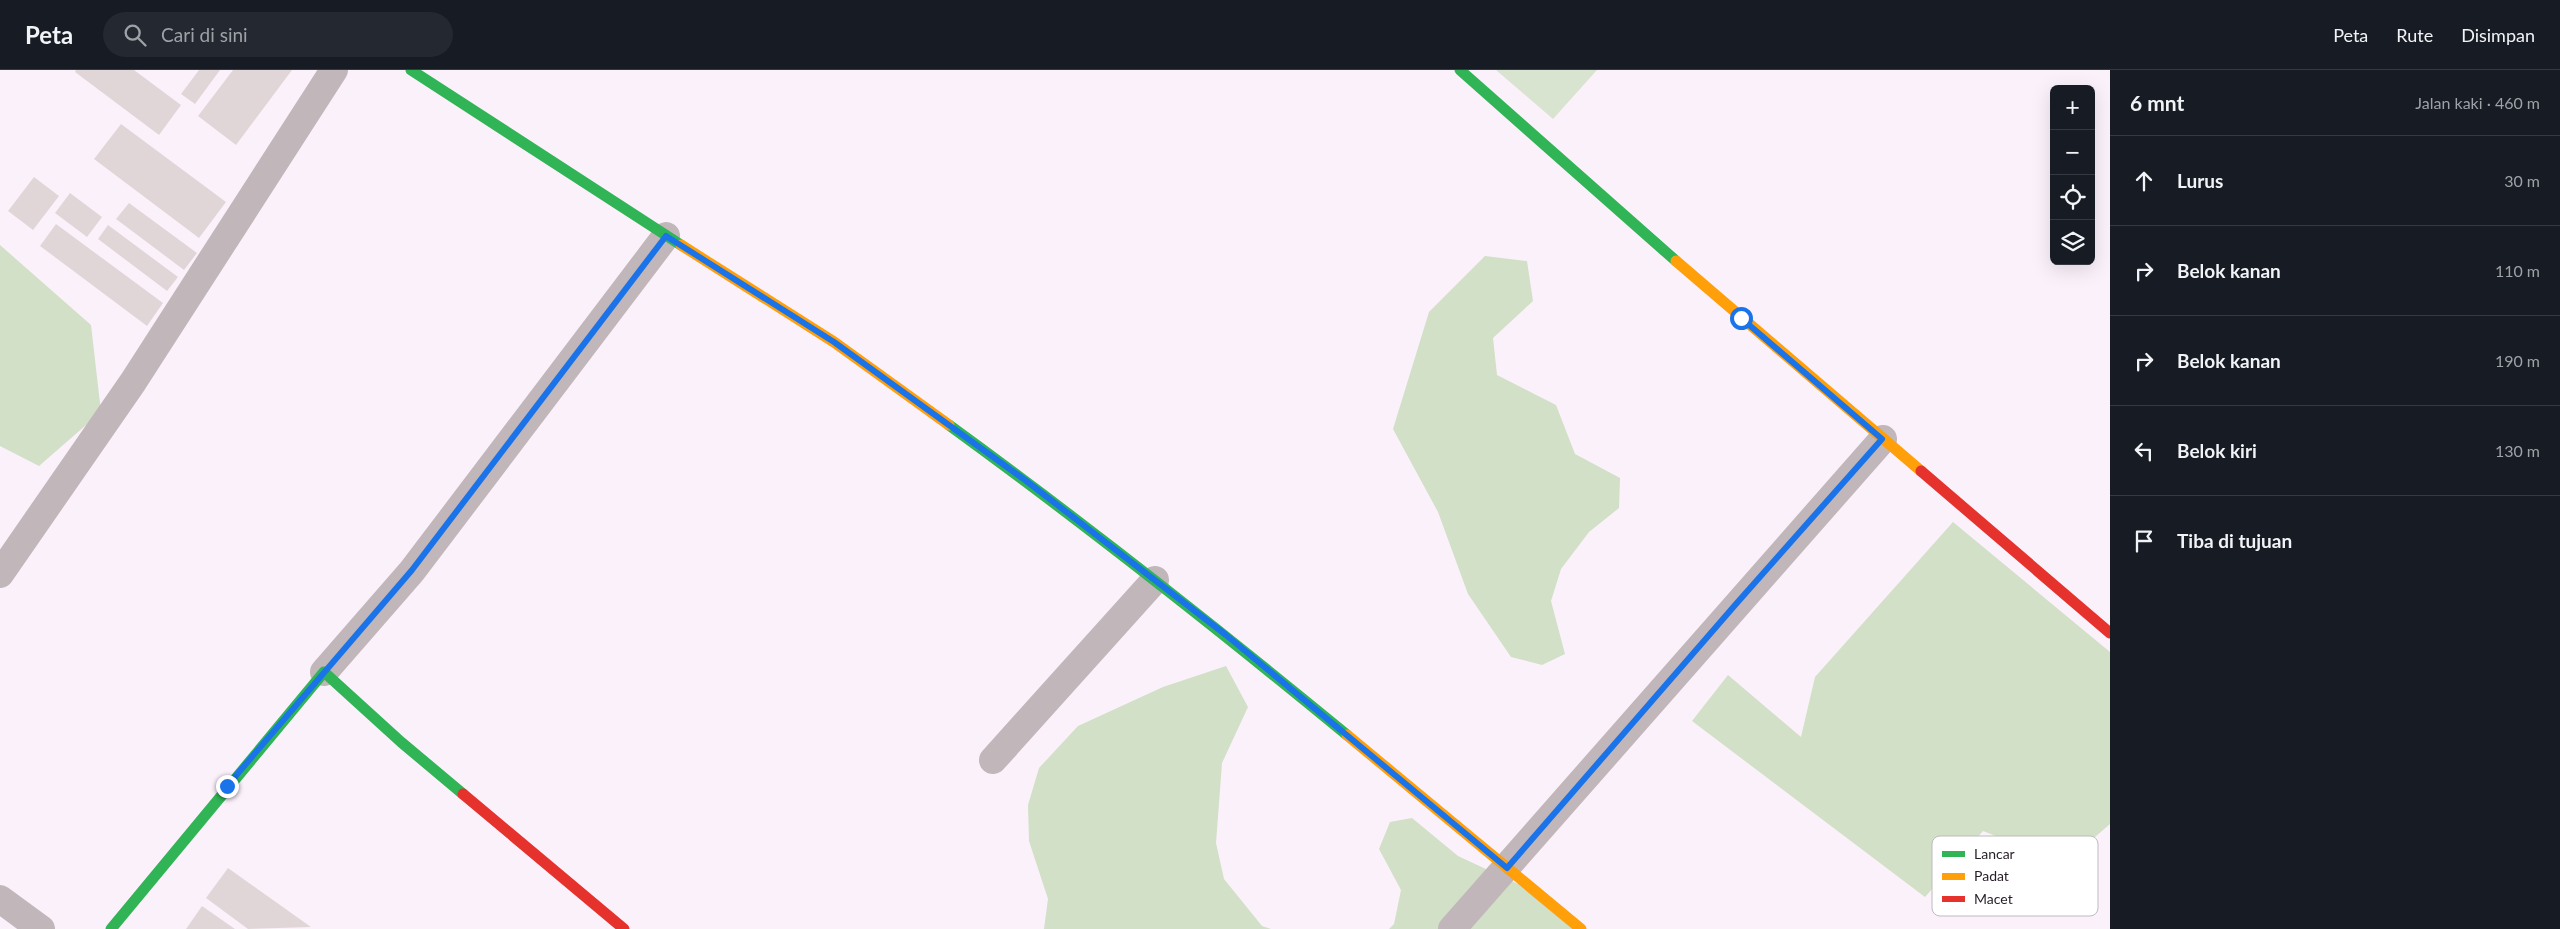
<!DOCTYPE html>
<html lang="id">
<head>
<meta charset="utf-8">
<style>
  :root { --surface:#171b24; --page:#242831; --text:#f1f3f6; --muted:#9ea1a6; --line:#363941 }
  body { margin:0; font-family:Lato,sans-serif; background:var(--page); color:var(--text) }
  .controls { position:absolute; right:15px; top:15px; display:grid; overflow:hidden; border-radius:8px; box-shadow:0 5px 20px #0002 }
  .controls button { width:45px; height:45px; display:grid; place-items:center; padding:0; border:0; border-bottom:1px solid var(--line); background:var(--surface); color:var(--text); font:25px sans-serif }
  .stop { position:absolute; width:15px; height:15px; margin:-11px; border:4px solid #1a73e8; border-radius:50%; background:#fff }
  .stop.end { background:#1a73e8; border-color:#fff; box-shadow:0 1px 5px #0008 }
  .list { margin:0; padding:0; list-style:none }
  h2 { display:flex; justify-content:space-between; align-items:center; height:65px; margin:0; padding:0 20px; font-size:21px }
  h2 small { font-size:16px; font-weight:400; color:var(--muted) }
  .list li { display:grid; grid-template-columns:32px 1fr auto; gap:15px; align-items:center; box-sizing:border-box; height:90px; padding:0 20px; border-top:1px solid var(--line) }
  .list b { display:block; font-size:19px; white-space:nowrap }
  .list em { font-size:16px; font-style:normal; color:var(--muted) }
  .icon { flex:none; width:28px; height:28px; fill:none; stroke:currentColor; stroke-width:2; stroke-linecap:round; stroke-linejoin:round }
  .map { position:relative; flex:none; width:2110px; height:859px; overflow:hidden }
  header { display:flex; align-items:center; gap:30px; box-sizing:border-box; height:70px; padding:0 25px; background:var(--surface); border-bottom:1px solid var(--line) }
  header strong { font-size:24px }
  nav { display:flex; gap:28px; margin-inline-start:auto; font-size:18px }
  .search { width:350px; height:45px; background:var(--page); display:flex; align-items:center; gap:12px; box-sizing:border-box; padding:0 18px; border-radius:28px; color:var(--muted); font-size:19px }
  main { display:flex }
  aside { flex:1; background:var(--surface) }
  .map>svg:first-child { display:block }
  .green { fill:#d8e4cf }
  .forest { fill:#d1e0c6 }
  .building { fill:#e1d6d7 }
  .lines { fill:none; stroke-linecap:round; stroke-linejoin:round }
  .street { stroke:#c1b6b9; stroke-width:28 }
  .fast { stroke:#30b455; stroke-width:11 }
  .slow { stroke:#ff9f0a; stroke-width:11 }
  .jam { stroke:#e5322d; stroke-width:11 }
  .route { stroke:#1a73e8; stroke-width:6 }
  .key { fill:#fff; stroke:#bebbbe; stroke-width:1 }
  .key-label { font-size:14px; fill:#271d27 }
</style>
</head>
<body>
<header>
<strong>Peta</strong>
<div class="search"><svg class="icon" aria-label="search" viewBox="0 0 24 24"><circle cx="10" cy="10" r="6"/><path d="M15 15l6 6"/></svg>Cari di sini</div>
<nav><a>Peta</a><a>Rute</a><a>Disimpan</a></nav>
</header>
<main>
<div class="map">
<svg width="2110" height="859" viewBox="0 0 2110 859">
  <rect width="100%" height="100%" fill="#fbf1fb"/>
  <!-- green -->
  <path class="green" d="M1496 0H1597L1553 49Z"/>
  <!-- forest -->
  <path class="forest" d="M0 175 91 255 101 342 39 396 0 376Z
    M1485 186 1527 191 1533 231 1493 268 1497 305 1556 335 1575 384 1620 408 1619 438 1589 462 1561 499 1551 531 1565 584 1542 595 1511 587 1468 524 1438 442 1393 359 1429 242Z
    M1953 452 2110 582V754L2065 793 1983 761 1925 827 1692 651 1728 605 1801 667 1815 607Z
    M1226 596 1248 637 1222 693 1216 773 1224 809 1262 856 1271 859H1044L1048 829 1029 771 1028 735 1039 698 1078 656 1163 617Z
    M1412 748 1458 786 1537 823 1581 859H1389L1394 854 1401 820 1379 779 1390 752Z"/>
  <!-- building -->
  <path class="building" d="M76 0H134L181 35 159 65 75 2Z
    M199 0H220L195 34 181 24Z
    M233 0H292L236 75 198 46Z
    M121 54 226 132 199 168 94 89Z
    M34 107 59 126 33 160 8 141Z
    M70 123 102 147 87 167 55 143Z
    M129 133 197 183 184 200 116 149Z
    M56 154 163 233 147 256 40 176Z
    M108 155 178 207 167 221 98 169Z
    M228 798 311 857 248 859 206 828Z
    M202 836 235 859H186Z"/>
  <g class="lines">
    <!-- street -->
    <path class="street" d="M0 504 133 312 334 0
      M324 602 412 501 666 166
      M993 690 1155 510
      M0 829 41 859
      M1452 859 1883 369"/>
    <!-- fast -->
    <path class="fast" d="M411 0 681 175
      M1460 0 1676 191
      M949 355C1085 454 1217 558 1347 665
      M111 859 324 602 401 672 463 724"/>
    <!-- slow -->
    <path class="slow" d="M681 175 834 272 949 355
      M1676 191 1921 401
      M1347 665 1581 859"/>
    <!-- jam -->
    <path class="jam" d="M1921 401 2110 563
      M463 724 624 859"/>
  </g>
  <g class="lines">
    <!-- route -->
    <path class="route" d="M227 716 412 500 666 166 834 272 1025 410 1226 565 1507 798 1736 534 1882 369 1741 248"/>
  </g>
  <!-- legend -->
  <rect x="1932" y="766" width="166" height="80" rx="8" class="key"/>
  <rect x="1942" y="781" width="23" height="6" fill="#30b455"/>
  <rect x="1942" y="803" width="23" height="7" fill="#ff9f0a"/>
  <rect x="1942" y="826" width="23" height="6" fill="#e5322d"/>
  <g class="key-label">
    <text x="1974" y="789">Lancar</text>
    <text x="1974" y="811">Padat</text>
    <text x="1974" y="834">Macet</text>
  </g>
</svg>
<div class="controls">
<button>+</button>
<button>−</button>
<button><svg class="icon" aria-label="locate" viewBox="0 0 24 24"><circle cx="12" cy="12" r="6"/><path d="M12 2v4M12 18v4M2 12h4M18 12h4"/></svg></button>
<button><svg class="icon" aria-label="layers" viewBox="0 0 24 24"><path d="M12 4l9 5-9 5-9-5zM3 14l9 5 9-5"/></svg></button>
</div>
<div class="stop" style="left:1741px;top:248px"></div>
<div class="stop end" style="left:227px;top:716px"></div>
</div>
<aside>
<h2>6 mnt<small>Jalan kaki · 460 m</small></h2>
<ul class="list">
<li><svg class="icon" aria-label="ahead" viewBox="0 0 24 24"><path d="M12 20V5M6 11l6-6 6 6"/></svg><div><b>Lurus</b></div><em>30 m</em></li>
<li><svg class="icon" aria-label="right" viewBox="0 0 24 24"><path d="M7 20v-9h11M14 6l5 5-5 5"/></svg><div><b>Belok kanan</b></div><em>110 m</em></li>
<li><svg class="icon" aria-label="right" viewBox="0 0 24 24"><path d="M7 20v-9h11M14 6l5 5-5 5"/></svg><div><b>Belok kanan</b></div><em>190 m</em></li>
<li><svg class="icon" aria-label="left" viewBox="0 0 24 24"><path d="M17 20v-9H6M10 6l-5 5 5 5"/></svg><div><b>Belok kiri</b></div><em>130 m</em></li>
<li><svg class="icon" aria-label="arrive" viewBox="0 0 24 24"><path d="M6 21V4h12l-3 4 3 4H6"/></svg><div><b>Tiba di tujuan</b></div></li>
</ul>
</aside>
</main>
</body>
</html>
